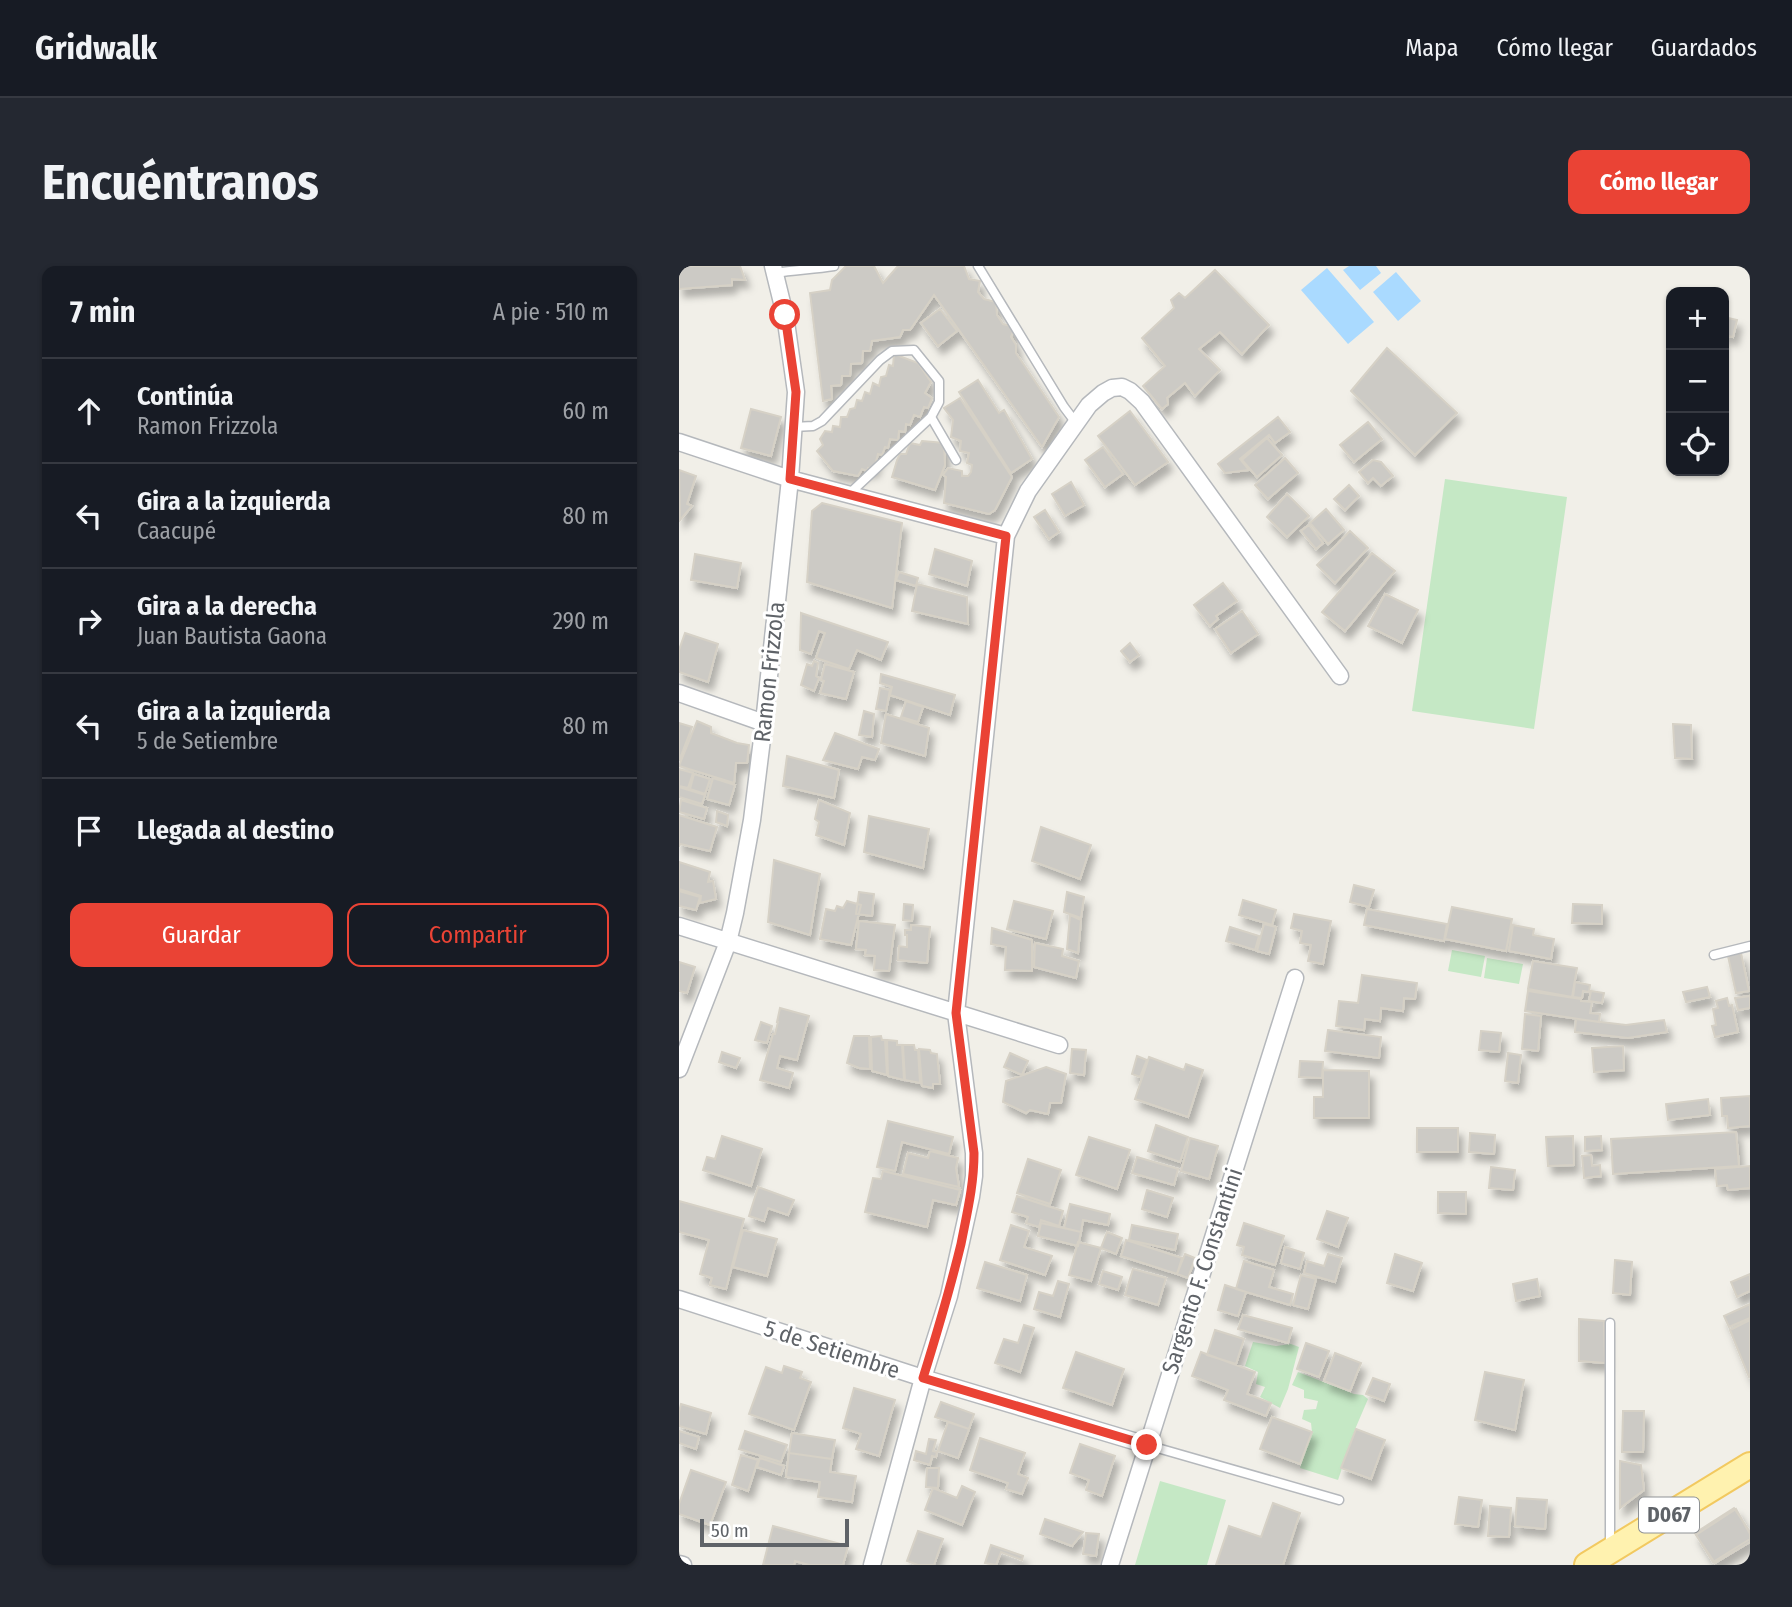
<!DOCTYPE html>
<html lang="es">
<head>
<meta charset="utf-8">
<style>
  :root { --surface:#171b24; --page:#242831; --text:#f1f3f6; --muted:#9ea1a6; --line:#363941; --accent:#ea4335 }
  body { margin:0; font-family:"Fira Sans Condensed",sans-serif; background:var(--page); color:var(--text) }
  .controls { position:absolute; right:21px; top:21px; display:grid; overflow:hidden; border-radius:14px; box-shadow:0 2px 5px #0004 }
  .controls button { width:63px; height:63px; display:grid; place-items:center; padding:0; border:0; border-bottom:2px solid var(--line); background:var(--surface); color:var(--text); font:35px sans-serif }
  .scale { position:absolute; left:21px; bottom:18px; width:149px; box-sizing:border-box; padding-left:7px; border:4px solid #5f6368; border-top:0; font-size:19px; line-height:24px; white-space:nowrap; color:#5f6368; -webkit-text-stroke:5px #fff; paint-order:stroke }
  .stop { position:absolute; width:21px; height:21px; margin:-16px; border:5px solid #ea4335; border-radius:50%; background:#fff }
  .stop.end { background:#ea4335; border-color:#fff; box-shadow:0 2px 7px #0008 }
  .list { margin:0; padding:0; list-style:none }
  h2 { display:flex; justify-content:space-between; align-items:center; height:91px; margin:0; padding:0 28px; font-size:30px }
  h2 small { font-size:23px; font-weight:400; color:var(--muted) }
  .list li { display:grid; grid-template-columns:46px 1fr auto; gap:21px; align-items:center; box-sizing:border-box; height:105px; padding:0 28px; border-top:2px solid var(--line) }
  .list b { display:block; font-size:26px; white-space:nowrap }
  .list p { margin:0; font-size:23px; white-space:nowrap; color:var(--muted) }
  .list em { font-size:23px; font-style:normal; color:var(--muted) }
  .actions { display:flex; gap:14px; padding:21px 28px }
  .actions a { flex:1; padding:16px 0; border:2px solid var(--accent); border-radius:14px; text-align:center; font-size:24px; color:var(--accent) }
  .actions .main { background:var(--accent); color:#fff }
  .icon { flex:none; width:38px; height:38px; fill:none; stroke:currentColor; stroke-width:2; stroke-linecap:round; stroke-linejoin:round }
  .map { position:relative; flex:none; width:1071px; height:1299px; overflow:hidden; border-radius:14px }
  header { display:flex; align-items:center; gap:42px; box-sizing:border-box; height:98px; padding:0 35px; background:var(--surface); border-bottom:2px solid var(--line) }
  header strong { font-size:33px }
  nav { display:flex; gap:38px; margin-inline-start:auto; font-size:24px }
  .intro { display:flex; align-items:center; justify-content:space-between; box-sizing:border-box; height:168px; padding:0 42px }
  h1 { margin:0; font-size:49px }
  .button { padding:18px 32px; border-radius:14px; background:var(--accent); color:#fff; font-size:24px; font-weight:700 }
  main { display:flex; gap:42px; padding:0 42px }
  aside { flex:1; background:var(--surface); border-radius:14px; box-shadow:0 2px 5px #0004 }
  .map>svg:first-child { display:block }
  .green { fill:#c5e8c5 }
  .water { fill:#aadaff }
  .building { fill:#cccac5; stroke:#d6d1c6; stroke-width:2; filter:url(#shadow) }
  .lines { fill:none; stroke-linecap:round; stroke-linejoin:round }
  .lane-casing { stroke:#b5b8bc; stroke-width:11 }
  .street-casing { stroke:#b5b8bc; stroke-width:19 }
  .primary-casing { stroke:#f2c960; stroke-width:28 }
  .lane { stroke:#fff; stroke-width:8 }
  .street { stroke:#fff; stroke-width:16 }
  .primary { stroke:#fff2af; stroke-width:24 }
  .route { stroke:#ea4335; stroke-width:9 }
  .labels { text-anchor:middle; stroke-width:6; stroke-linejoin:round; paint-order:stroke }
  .shield { fill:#fff; stroke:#8f9295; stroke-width:2 }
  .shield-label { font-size:21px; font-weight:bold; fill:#5f6368 }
  .street-label { font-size:23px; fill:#5f6368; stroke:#fff }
</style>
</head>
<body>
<header>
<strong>Gridwalk</strong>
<nav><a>Mapa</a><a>Cómo llegar</a><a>Guardados</a></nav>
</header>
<div class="intro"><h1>Encuéntranos</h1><a class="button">Cómo llegar</a></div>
<main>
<aside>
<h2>7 min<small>A pie · 510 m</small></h2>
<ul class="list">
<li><svg class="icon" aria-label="ahead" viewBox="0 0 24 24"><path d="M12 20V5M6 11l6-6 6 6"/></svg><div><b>Continúa</b><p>Ramon Frizzola</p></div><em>60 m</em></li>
<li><svg class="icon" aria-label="left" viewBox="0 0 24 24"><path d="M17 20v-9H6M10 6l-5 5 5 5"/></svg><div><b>Gira a la izquierda</b><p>Caacupé</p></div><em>80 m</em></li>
<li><svg class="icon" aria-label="right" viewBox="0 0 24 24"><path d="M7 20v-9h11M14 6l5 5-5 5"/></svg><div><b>Gira a la derecha</b><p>Juan Bautista Gaona</p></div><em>290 m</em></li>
<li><svg class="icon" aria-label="left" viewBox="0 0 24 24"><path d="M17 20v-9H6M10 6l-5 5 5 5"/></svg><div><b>Gira a la izquierda</b><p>5 de Setiembre</p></div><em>80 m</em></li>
<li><svg class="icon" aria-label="arrive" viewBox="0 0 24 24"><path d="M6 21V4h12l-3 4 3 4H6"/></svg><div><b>Llegada al destino</b></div></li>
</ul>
<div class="actions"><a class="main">Guardar</a><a>Compartir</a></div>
</aside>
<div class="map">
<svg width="1071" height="1299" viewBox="0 0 1071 1299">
  <defs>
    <filter id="shadow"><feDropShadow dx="4.5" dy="8" stdDeviation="3.5" flood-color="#0004"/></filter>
  </defs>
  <rect width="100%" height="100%" fill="#f1efe8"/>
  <!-- green -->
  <path class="green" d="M766 213 888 231 855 463 733 445Z
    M773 684 806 690 802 711 769 705Z
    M808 692 844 698 840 718 805 712Z
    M574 1076 597 1080 612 1078 620 1081 609 1123 601 1142 581 1131 586 1121 577 1118 579 1106 566 1100Z
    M619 1106 675 1128 684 1129 689 1133 677 1161 659 1214 621 1202 633 1166 632 1157 623 1153 625 1144 637 1143 639 1135 625 1132V1124L613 1119Z
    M481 1215 547 1234 528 1299H456Z"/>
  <!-- water -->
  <path class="water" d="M670 0H697L702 7 681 24 664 4Z
    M648 2 695 56 669 78 622 24Z
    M717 6 742 35 719 55 694 26Z"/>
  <!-- building -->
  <path class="building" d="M0 0H61L66 14 53 13V19L0 23Z
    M167 0H195L204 17 219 0H285L290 13 301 15 299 26 305 33 317 36 318 49 324 58 336 61 332 71 337 79V87L380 151 363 181 255 29 231 64H224L221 71 193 75 191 85H184L183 97 172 98 171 110H163L162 119 152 120 153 133 144 135 131 27 151 24 153 14Z
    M536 4 590 59 563 88 541 66 520 83 541 104 516 130 506 117 488 132 489 138 483 143 464 120 486 100 463 72 495 42 492 34 500 27 506 32Z
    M261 43 278 65 259 80 242 57Z
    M1045 51 1058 54 1054 71 1045 69Z
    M708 82 778 147 736 189 672 125Z
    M215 88 239 97 252 116 246 127 253 132 249 142 245 141 241 151 235 149 231 159 227 158 226 166 220 165 219 174 211 173 209 182 206 181 203 189 199 188 195 203 189 202 188 205 183 203 179 210 154 205 138 185 144 179 141 173 146 165 153 166 154 160 161 161 162 151H168L171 143 176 142 178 134 183 135 186 126 191 128 194 117 200 120 202 111 207 110 210 99 214 100Z
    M299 114 320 147 325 144 353 193 332 207 280 126Z
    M281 132 333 211 316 244 310 248 265 237 267 211 264 209 269 202 283 205V210H289L292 206 293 199 288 197 290 187 281 185 282 175 272 171 274 154 265 142Z
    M72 143 102 151 92 190 62 182Z
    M451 145 489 196 456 219 419 170Z
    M599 151 611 166 596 177 590 169 561 193 570 204 546 207 539 198Z
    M689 156 703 173 675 196 661 179Z
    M588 172 603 189 578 211 563 194Z
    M243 175 265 177 266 199 256 224 213 211 218 194 221 188H227L231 177 241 179Z
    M424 181 444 208 426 221 406 194Z
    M606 192 619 207 589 233 576 219Z
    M694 194 702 196 714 210 702 220 694 212 689 217 680 206Z
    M0 204 17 210 8 238 13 240 1 254Z
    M392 216 405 239 386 250 373 228Z
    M670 219 680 230 666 244 655 233Z
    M608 228 630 250 608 271 588 251Z
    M143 237 223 257 213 342 128 316 133 245Z
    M647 243 665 264 649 278 631 257Z
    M366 244 380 266 370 273 355 251Z
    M630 259 644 277 637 283 622 265Z
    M671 265 689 282 656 317 638 299Z
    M256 283 293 295 288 320 250 308Z
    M693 287 716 305 666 365 643 346Z
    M16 288 62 297 58 322 12 314Z
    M220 306 239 312 237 320 217 314Z
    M544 317 558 335 537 350 539 353 531 360 515 339Z
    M238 318 288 331 289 358 233 345Z
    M706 328 739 344 723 377 689 360Z
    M563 345 579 368 552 387 536 363Z
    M122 347 209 376 202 394 178 384 170 403 137 392 146 367 140 365 132 388 121 384Z
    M6 367 39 378 29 416 0 406V384Z
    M451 377 460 389 451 396 442 385Z
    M135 395 139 397 137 410 140 412 135 425 122 419 128 398 133 400Z
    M146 398 175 406 167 433 141 427 145 415 142 414Z
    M202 408 276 429 271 449 211 429 213 421 201 417Z
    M201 422 211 424 207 445 197 443Z
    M227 435 244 441 239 456 222 451Z
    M185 445 195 448 193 471 180 469Z
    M207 448 250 462 246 490 202 477Z
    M18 455 32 461V467L58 477 70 479 68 497H57L55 517 0 500Z
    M0 457 13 461 0 495Z
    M994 458 1012 459 1013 493 996 492Z
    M156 467 200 483 196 494 183 491 179 503 144 494Z
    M108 490 160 504 155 532 104 520Z
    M0 503 14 507 9 522 0 520Z
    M15 508 31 513 26 528 11 523Z
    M34 512 56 519 50 539 28 533Z
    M0 521 26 529 23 538 0 531Z
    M2 534 28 542 25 553 0 546Z
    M140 534 171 547 165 579 137 569 140 556 136 553Z
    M38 545 49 549 48 560 37 556Z
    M0 549 38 561 31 585 1 578 0 581Z
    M190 550 250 563 244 602 185 586Z
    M362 561 412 579 401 613 353 595Z
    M95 594 141 608 131 669 89 656Z
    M0 596 31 606 29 616 34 615 37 633 21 637 22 630 0 623Z
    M675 619 695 624 690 641 671 636Z
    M0 625 21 631 17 644 0 640Z
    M180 626 195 628 193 650 177 648Z
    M388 626 405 631 402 652 385 646Z
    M564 634 597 644 593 659 560 649Z
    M168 635 182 639 172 679 141 673 147 643 156 645 158 640 164 642Z
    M335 635 374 645 367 673 328 663Z
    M225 638 234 639 233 655 224 654Z
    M894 638 923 639V658L893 657Z
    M773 641 833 653 827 685 766 673Z
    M688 643 768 658 765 675 685 659Z
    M615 648 652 655 644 698 629 695 632 679 621 677 623 665 612 662Z
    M391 649 402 654 399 687 388 683Z
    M180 655 216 659 210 705 195 704 196 690 186 689 187 684 177 683Z
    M585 658 597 661 590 688 578 685Z
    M232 659 251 661 248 697 219 694 220 680 228 681V669H226V664H232Z
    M834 659 855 663 854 669 875 673 872 693 830 685Z
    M551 661 580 670 576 684 547 675Z
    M313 662 353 674V705L326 704 327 681 312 678Z
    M356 677 384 683 383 690 400 695 397 712 355 701Z
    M1062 687 1070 725 1057 727 1049 690Z
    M854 695 898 702 893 731 849 723Z
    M0 696 16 701 8 727 0 725Z
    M683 709 738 717 736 733 725 732 724 745 702 742 701 755 686 753 685 764 657 760 660 735 679 737Z
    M896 716 911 719 910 726 904 725 903 732 894 731Z
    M1028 721 1031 731 1007 736 1004 726Z
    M849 725 902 733V735L913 736 911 747 921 748 920 756 846 745Z
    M912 725 925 727 923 737 910 735Z
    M1071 730V742L1059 744 1056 732Z
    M1048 732 1050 740 1053 739 1059 766 1036 771 1033 760 1037 759 1034 743 1039 742 1037 735Z
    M101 742 130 750 118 794 101 790 98 802 114 807 110 822 81 814 94 768H96L99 756H98Z
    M846 748 862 750 859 785 843 783Z
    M897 753 947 759 985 754 988 766 949 772 896 766Z
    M82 756 93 760 88 777 76 774Z
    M649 764 702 771 700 792 646 785Z
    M802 765 822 767 820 786 800 784Z
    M175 770H190L191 803 180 802 168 797Z
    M202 770 203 774H206L208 809 193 805 192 771Z
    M208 774 218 775V779H223L225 814 209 810Z
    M224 779H235L236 784H239L241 817 226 814Z
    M944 780 945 804 915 806 913 782Z
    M240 783 251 784 252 787 258 788 261 818H254V822L243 820Z
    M393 783 407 784 405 809 391 807Z
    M43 786 61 792 57 802 40 796Z
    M331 787 349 795 343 809 325 801Z
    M829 787 842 789 839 817 826 815Z
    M458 790 468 794 461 811 453 808Z
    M470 791 505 804 507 798 524 804 509 851 456 833Z
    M621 795 644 796 643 812 620 811Z
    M367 801 387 808 382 837H371L369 848 351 844 347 847 324 836 327 815Z
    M644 804 690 805V852H635V831H644Z
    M1071 830V860L1049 862 1048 850H1043L1042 832Z
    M1029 833 1031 849 989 854 987 838Z
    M209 855 274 871 270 888 223 876 216 905 198 901Z
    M477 859 509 871 501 896 469 885Z
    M738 862H779V886H738Z
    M1057 866 1060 900 934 908 932 873Z
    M791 867 816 869 815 888 790 886Z
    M43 870 83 883 72 920 24 904 28 891 36 893Z
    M894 870 895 899 869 900 867 871Z
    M922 870 923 884 906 885V871Z
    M410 871 451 884 438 923 397 909Z
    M511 872 539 880 530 913 502 905Z
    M251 885 279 892 277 902 280 921 224 908 229 887 249 892Z
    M912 889 913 900 921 899 922 910 905 912 903 890Z
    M458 891 499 903 495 919 453 907Z
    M349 893 382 904 371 938 338 927Z
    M1071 900V922L1049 924 1048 919 1038 920 1036 903Z
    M812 901 836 904 834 924 810 922Z
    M204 905 281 924 277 939 254 934 248 961 186 946 194 912 202 913Z
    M79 921 115 934 109 949 89 942 85 955 70 950Z
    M468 924 494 932 488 951 463 943Z
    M759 926H787V948L759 947Z
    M338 930 384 945 380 960 362 954 360 961 347 957 349 951 333 946Z
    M0 935 65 953 47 1023 31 1019 33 1012 21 1008 30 974 0 966Z
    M391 938 431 948 429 959 404 954 402 966 385 962Z
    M648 945 669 952 659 981 638 973Z
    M362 957 402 966 399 980 359 970Z
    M565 957 605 970 596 999 563 989 565 981 558 979Z
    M332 959 350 965 345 981 373 990 366 1009 321 994Z
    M453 959 499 968 496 984 450 974Z
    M64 964 98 973 88 1010 54 1001Z
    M428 966 443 972 437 988 422 982Z
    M447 974 503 992 498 1008 442 990Z
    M399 976 422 982 412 1015 390 1009Z
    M606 981 625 987 621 1003 602 997Z
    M506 988 516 992 509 1012 498 1008Z
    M649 988 663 992 656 1016 625 1007 628 995 645 1000Z
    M716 988 743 997 734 1025 708 1017Z
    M936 994 953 996 951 1029 934 1027Z
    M565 995 595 1004 590 1021 614 1028 611 1039 557 1023Z
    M306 996 348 1009 341 1035 298 1022Z
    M454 1003 487 1012 479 1039 446 1029Z
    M424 1005 443 1011 439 1024 420 1018Z
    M1071 1008V1025L1058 1031 1052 1016Z
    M622 1009 637 1013 629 1043 614 1039Z
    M858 1013 861 1030 837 1035 834 1018Z
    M379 1015 390 1018 381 1051 355 1043 360 1026 374 1030Z
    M546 1019 567 1026 559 1050 539 1044Z
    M1071 1038V1052L1050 1061 1045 1050Z
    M564 1049 613 1062 609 1077 559 1063Z
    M900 1053 925 1055 926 1097 900 1095Z
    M1071 1054V1110L1070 1111 1051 1064Z
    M345 1059 355 1062 341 1106 316 1097 325 1073 339 1077Z
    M536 1064 565 1073 557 1098 528 1089Z
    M627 1077 650 1085 640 1111 618 1103Z
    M397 1086 445 1103 433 1139 384 1122Z
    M522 1086 576 1106 568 1128 592 1137 587 1150 545 1134 549 1124 513 1110Z
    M656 1087 682 1097 671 1125 645 1115Z
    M105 1100 123 1106 121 1112 132 1116 115 1164 70 1148 87 1101 103 1107Z
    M806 1106 845 1114 836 1164 796 1154Z
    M694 1112 711 1118 705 1135 687 1128Z
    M175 1122 216 1134 200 1190 177 1183 182 1168 164 1162Z
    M262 1136 295 1148 290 1163 256 1151Z
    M2 1138 32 1147 27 1168 0 1160V1146Z
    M944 1145H965L964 1186H943Z
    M593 1151 633 1166 621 1198 581 1183Z
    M269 1156 290 1163 279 1192 259 1185Z
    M677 1163 706 1174 692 1213 662 1202Z
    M0 1165 20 1171 17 1183 0 1177Z
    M66 1165 108 1179 102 1196 60 1183Z
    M113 1167 156 1174 153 1193 110 1187Z
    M301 1172 346 1187 339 1208 349 1212 343 1228 327 1223 329 1217 291 1204Z
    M250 1173 257 1174 254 1185 258 1186 257 1191 253 1190 251 1199 235 1194 237 1185 247 1188Z
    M401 1178 436 1190 423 1230 407 1224 410 1214 391 1207Z
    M110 1187 153 1193 151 1206 177 1210 173 1236 139 1231 141 1216 107 1211Z
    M62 1189 79 1194 69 1225 53 1219Z
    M81 1192 105 1200 102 1209 78 1201Z
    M941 1195 962 1199 965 1224 941 1242Z
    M248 1202H260L259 1222 247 1221Z
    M12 1204 47 1216 31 1259 0 1248V1238Z
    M283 1220 296 1226 283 1259 246 1244 254 1222 278 1232Z
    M780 1231 803 1234 799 1261 776 1258Z
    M838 1232 868 1234 866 1263 836 1260Z
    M594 1237 621 1247 604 1299H537L550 1260 582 1271Z
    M811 1240 832 1242 830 1271 809 1270Z
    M1055 1242 1071 1266V1273L1034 1296 1016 1267Z
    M1057 1243 1071 1268V1276L1036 1297 1017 1269Z
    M366 1253 404 1266 393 1280 361 1268Z
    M94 1260 169 1280 164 1299H130L116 1295 115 1299H84Z
    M239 1265 264 1273 255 1299H239L228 1295Z
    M407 1267 420 1268 417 1290 404 1288Z
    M312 1279 344 1290 343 1294 322 1286 317 1299 306 1297Z"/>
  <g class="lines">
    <!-- lane casing -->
    <g class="lane-casing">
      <path id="lane" d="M299 0 385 141 397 157
        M96 7C116 4 135 3 155 0
        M252 151 277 194
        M114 161 134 160 143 155 201 94 213 85 235 84 260 115V136L252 151 170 228
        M1035 689 1071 680
        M931 1057V1281
        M468 1179 660 1234"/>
    </g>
    <!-- street casing -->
    <g class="street-casing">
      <path id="street" d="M0 176 111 213 327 270
        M0 427 85 457
        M0 660 380 779
        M0 803 49 676 56 647 73 554 85 457 111 213 117 126 106 49 94 0
        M0 1033 244 1112 468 1179
        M0 1298 4 1299
        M193 1299 244 1112 270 1030 292 931 295 910V887L277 747 327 270 349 225 410 139 424 127 433 122 443 121 451 125 463 136 661 410
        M431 1299 616 712"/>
    </g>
    <!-- primary casing -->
    <g class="primary-casing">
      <path id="primary" d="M908 1299 1071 1199"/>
    </g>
    <!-- lane -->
    <use href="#lane" class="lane"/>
    <!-- street -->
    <use href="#street" class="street"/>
    <!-- primary -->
    <use href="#primary" class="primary"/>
  </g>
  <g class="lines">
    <!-- route -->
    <path class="route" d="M106 49 117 126 111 213 327 270 277 747 295 887C295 919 288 947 282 978 271 1023 258 1067 244 1112L468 1179"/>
  </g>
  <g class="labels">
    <!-- shield labels -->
    <rect class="shield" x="960" y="1231.5" width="60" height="35" rx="5"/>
    <g class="shield-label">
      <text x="990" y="1256">D067</text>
    </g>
    <!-- street labels -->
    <g class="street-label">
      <text transform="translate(90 406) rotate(-84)" y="8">Ramon Frizzola</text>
      <text transform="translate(523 1005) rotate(-72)" y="8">Sargento F. Constantini</text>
      <text transform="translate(153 1083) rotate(18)" y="8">5 de Setiembre</text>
    </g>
  </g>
</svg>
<div class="controls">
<button>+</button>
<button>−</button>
<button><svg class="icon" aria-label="locate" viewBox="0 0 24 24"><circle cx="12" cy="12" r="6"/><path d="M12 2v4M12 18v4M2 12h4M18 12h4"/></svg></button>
</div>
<div class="scale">50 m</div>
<div class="stop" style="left:106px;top:49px"></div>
<div class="stop end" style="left:468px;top:1179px"></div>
</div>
</main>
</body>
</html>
